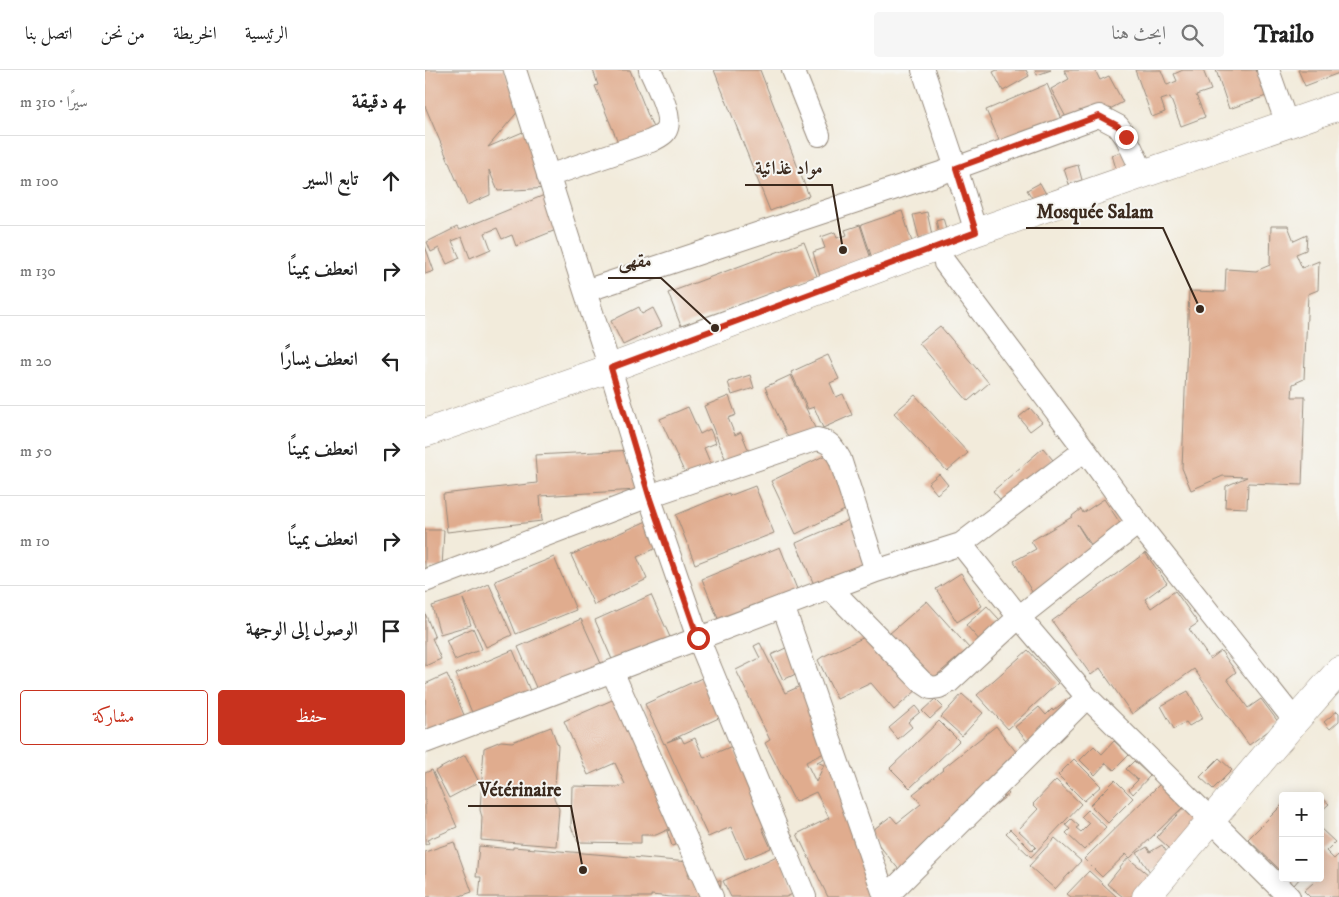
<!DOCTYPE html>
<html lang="ar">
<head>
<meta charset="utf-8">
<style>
  :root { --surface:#fff; --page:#f6f6f6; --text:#222; --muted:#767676; --line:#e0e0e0; --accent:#c8321e }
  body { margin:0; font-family:"IM FELL DW Pica",Amiri,serif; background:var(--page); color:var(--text); direction:rtl }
  .controls { position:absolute; right:15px; bottom:15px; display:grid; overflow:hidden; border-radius:5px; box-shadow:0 2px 12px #0003 }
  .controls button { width:45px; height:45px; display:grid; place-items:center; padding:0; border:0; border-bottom:1px solid var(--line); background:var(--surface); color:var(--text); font:25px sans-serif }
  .stop { position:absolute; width:15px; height:15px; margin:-11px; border:4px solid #c8321e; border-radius:50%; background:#fff }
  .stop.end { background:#c8321e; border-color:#fff; box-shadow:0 1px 5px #0008 }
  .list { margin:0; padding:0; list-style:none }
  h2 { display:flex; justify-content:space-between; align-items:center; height:65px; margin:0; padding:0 20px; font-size:21px }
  h2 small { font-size:16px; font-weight:400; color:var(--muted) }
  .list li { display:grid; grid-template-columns:32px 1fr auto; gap:15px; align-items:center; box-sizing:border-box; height:90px; padding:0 20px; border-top:1px solid var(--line) }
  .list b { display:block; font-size:19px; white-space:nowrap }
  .list em { font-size:16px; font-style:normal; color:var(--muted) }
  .actions { display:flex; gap:10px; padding:15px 20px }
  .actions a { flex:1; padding:11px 0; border:1px solid var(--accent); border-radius:5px; text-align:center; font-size:18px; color:var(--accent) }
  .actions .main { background:var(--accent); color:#fff }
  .icon { flex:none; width:28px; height:28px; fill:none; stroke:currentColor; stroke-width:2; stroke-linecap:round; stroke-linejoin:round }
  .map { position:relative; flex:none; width:914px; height:827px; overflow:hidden; direction:ltr }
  header { display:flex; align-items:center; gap:30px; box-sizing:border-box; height:70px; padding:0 25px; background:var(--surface); border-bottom:1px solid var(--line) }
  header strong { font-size:24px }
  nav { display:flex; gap:28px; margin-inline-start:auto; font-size:18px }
  .search { width:350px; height:45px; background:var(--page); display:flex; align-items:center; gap:12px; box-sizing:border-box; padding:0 18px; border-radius:5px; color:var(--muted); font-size:19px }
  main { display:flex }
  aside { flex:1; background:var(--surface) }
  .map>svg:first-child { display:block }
  .building { fill:#e0ac8e }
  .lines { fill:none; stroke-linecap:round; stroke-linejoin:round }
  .minor-casing { stroke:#968a7c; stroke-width:24 }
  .major-casing { stroke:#968a7c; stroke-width:29 }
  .minor { stroke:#fff; stroke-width:22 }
  .major { stroke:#fff; stroke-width:28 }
  .route { stroke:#c8321e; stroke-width:6 }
  .leader { fill:none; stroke:#3b2a1e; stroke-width:2 }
  .callout-dot { fill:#3b2a1e; stroke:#f6f6f2; stroke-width:2 }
  .callout-label { font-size:19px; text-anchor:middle; font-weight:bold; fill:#3b2a1e; stroke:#f6f6f2; stroke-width:4; stroke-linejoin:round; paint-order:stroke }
</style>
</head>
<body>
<header>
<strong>Trailo</strong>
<div class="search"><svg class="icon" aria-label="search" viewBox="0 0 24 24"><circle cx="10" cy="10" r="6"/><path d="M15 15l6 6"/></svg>ابحث هنا</div>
<nav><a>الرئيسية</a><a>الخريطة</a><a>من نحن</a><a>اتصل بنا</a></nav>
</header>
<main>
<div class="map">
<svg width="914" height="827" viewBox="0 0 914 827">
  <rect width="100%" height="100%" fill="#f6f6f2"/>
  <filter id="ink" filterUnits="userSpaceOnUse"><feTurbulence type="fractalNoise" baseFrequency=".02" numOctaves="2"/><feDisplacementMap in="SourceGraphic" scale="10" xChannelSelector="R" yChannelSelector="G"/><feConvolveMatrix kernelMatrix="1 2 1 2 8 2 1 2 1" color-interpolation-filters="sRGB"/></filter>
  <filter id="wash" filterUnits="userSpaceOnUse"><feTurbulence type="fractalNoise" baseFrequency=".0096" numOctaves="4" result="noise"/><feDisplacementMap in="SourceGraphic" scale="20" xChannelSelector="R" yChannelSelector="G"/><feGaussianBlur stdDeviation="1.12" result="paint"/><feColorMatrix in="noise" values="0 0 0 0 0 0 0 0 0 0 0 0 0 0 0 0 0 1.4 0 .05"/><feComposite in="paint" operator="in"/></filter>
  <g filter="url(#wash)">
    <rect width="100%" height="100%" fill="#f2ebdb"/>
    <g id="blocks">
      <!-- building -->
      <path class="building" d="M0 0H79L95 39 63 77 100 61 124 118 73 121 64 100 65 125 42 135 0 36Z
        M168 0H205L232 68 197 82 170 16 173 15Z
        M289 0H335L384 126 345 141Z
        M572 0H601L604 6 578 21 568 2Z
        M610 0H626L612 5Z
        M639 0H670L675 10 684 6 698 32 664 50 645 55 626 19 644 9Z
        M710 0H736L742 15 752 11 749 4 758 0H778L786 20 771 25 780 47 756 56 745 27 736 30 740 42 727 47Z
        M791 0H836L844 25 804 39Z
        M873 0H914V3L880 16Z
        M622 14 640 56 576 75 561 40Z
        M699 81 704 98 692 102 687 85Z
        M653 95 657 110 644 114 639 99Z
        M615 113 621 124 609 131 602 120Z
        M122 124 136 158 91 176 87 165 77 169 72 158 60 163 66 179 45 188 37 167 27 171 35 188 22 194 14 178 6 182 2 172 32 157 34 160Z
        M477 141 488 175 447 188 436 155Z
        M502 142 507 165 494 168 488 145Z
        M518 148 522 162 514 164 511 150Z
        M435 155 446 189 395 206 388 182 400 178 396 167 410 162 412 168 422 165 420 160Z
        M846 156H863L869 171 882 165 881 180 871 184 877 198 894 191 893 220 883 224 879 309 868 314 867 327H880L877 415 823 413 822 438 800 437 801 416 822 407 798 406 766 420 757 398 764 221 800 222 801 199 831 201 845 195Z
        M379 172 392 206 256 256 243 223Z
        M0 176 9 201 0 204Z
        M214 237 217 244 228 238 237 256 198 275 186 251Z
        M515 256 564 313 543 331 494 273Z
        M403 285 414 309 405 313 411 327 418 324 427 345 398 358 389 337 383 339 366 302Z
        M325 305 329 318 307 325 303 312Z
        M366 305 390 358 364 370 340 317Z
        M490 325 543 383 522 401 469 343Z
        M304 326 311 345 303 348 310 365 316 362 325 384 302 393 279 336Z
        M263 337 275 364 285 359 291 373 279 378 287 397 262 408 235 349Z
        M605 338 617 352 605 361 594 347Z
        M618 378 628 390 578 433 568 421Z
        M210 380 212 420 115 426 117 451 22 462 18 424 112 413 110 385Z
        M403 384 428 436 371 464 346 411Z
        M514 404 523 415 512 424 503 413Z
        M330 416 349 463 270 494 251 445 304 423V426Z
        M679 429 699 459 669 479 652 454 673 489 610 527 589 491 611 479 606 471 647 447V446L656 439 658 443Z
        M426 449 449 502 394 526 371 473Z
        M224 450 236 476 212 487 222 509 169 535 146 485Z
        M0 460H19L17 498 0 497Z
        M355 477 376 529 298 561 277 509Z
        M720 483 742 513 720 529 726 538 750 521 773 553 764 559 785 589 796 581 811 602 802 609 823 638 836 629 854 653 824 675 769 599 707 644 675 598 666 605 627 551Z
        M129 487 151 540 91 564 70 511Z
        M536 503 557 536 532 552 511 519Z
        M64 514 87 565 61 577 38 529 46 555 15 564 7 536 38 526Z
        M226 525 249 576 192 601 170 550Z
        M502 531 544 578 505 611 464 564Z
        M562 536 585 561 564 581 541 555Z
        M0 543 10 568H7L16 589 0 596Z
        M156 549 182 607 117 631 93 577Z
        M48 558 57 579 30 590 21 570Z
        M444 565 467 593 471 601 477 598 494 618 469 640 446 613 412 629 393 590 397 587Z
        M335 573 360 623 382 613 413 676 381 692 391 712 399 695 392 692 410 683 467 827H403L372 764 404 748 391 722 370 732 340 673 345 670 311 600 335 588 329 576Z
        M367 575 379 600 358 610 346 585Z
        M88 580 108 628 53 657 31 604Z
        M603 580 633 613 583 659 552 625Z
        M22 604 44 657 0 671V614Z
        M279 607 298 646 242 672 256 667 259 673 270 668 279 688 307 676 343 755 337 758 346 778 320 789 306 757 283 767 240 673 239 674 220 634Z
        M763 621 778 648 764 656 761 652 749 659 736 636Z
        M201 624 255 754 231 765H216V773L153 772 146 757 147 716 194 717 200 714 190 693 163 705 139 651Z
        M537 624 558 643 537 666 516 647Z
        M510 629 518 637 505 649 497 641Z
        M641 630 651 641 613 684 590 657 614 637 621 645 627 639 628 641Z
        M490 636 495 642 483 652 487 657 473 669 464 658Z
        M912 641 914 643V651L905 659 899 652Z
        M514 651 534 671 485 718 465 698Z
        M571 656 602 696 577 716 584 724 480 807 444 763 466 746 472 753 496 734 488 724 518 700 517 699Z
        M126 657 133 676 129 728 134 739 131 776 56 770 57 747 55 740 59 678 76 671 87 672Z
        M689 671 704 685 689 700 681 693 670 705 655 690 669 676 677 684Z
        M40 685 54 712 24 728 10 701Z
        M794 688 807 700 788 719 775 707Z
        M649 689 676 716 659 731 633 705Z
        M709 691 725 706 708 724 704 719 713 710 701 699Z
        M7 700 32 757 2 770 4 773 0 775V703Z
        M631 710 656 734 606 787 581 763 585 759 607 781 611 777 593 760 613 739 608 734Z
        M690 710 708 728 683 753 665 735Z
        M735 714 758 737 705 788 701 784 677 807 659 789Z
        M895 726 904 734 895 742Z
        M858 734V803L823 769Z
        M760 736 782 756 754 787 732 767Z
        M663 740 681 757 659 780 641 763 645 759 640 755 646 749 654 756 651 758 656 762 664 754 656 747Z
        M253 757 258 772 247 776 242 761Z
        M895 758 910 772 901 781 909 789 914 784V827H885L879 821 889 812 886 808H895Z
        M630 768 656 791 630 819 604 796Z
        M29 772 47 822 32 827H0V782Z
        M737 775 746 788 725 802 712 783 722 777 725 782Z
        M54 776 88 779V777L264 792 263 808 296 811 295 827H246L226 825V827H54L56 807H51Z
        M354 785 372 822 361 827H306L298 811Z
        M703 788 729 809 714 827H698L682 814Z
        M664 801 692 827H646L642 824Z
        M863 808H875L869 815Z"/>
    </g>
  </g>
  <g filter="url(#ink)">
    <use href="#blocks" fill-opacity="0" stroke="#968a7c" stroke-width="1"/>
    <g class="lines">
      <!-- minor casing -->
      <g class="minor-casing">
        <path id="minor" d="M90 0 160 221 185 298 224 426 273 568 380 827
          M368 0 394 65
          M498 0 531 98 551 162
          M843 0 862 54
          M123 106 226 71C231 68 237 66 240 62 250 49 231 14 225 0
          M520 193 660 380 713 453 870 651
          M160 221 531 98 674 46 693 56 701 67 718 103
          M660 380 536 474 594 547 662 627 864 827
          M0 511 224 426 392 369C406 372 408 377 415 389L451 501
          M405 518 497 612 506 618 514 617 524 612 594 547 713 453
          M358 536 460 827
          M187 601 287 827
          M0 672 451 501 536 474
          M461 827 662 627"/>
      </g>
      <!-- major casing -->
      <g class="major-casing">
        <path id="major" d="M0 363 172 303 551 162 914 36
          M721 827 870 651 914 601"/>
      </g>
      <!-- minor -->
      <use href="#minor" class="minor"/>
      <!-- major -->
      <use href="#major" class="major"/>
    </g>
  </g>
  <g class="lines" filter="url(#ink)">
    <!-- route -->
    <path class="route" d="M273 568 224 426 186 298 551 162 531 98 674 46 693 56 701 67"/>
  </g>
  <!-- callouts -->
  <path class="leader" d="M418 180L407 115H320M775 239L738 158H601M290 258L236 208H183M158 800L146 736H43"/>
  <g class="callout-dot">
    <circle cx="418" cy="180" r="5"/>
    <circle cx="775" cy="239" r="5"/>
    <circle cx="290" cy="258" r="5"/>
    <circle cx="158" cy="800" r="5"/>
  </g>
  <g class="callout-label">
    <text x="364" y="104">مواد غذائية</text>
    <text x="670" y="148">Mosquée Salam</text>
    <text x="210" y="197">مقهى</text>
    <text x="95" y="726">Vétérinaire</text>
  </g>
</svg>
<div class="controls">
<button>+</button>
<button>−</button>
</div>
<div class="stop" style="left:273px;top:568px"></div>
<div class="stop end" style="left:701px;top:67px"></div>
</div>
<aside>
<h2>4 دقيقة<small>سيرًا · 310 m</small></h2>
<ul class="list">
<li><svg class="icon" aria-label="ahead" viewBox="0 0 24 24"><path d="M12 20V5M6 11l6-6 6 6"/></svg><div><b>تابع السير</b></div><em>100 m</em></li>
<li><svg class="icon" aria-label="right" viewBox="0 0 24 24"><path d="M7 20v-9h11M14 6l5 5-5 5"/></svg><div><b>انعطف يمينًا</b></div><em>130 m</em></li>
<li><svg class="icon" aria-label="left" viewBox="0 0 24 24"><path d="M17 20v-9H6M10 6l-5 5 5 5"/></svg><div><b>انعطف يسارًا</b></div><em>20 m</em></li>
<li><svg class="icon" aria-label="right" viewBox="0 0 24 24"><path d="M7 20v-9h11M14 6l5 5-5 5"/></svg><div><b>انعطف يمينًا</b></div><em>50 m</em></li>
<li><svg class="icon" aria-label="right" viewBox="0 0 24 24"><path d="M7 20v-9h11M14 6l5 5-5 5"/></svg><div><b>انعطف يمينًا</b></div><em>10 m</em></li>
<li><svg class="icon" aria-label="arrive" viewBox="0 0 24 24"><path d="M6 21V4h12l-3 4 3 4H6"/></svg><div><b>الوصول إلى الوجهة</b></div></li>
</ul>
<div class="actions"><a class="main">حفظ</a><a>مشاركة</a></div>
</aside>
</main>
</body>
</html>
